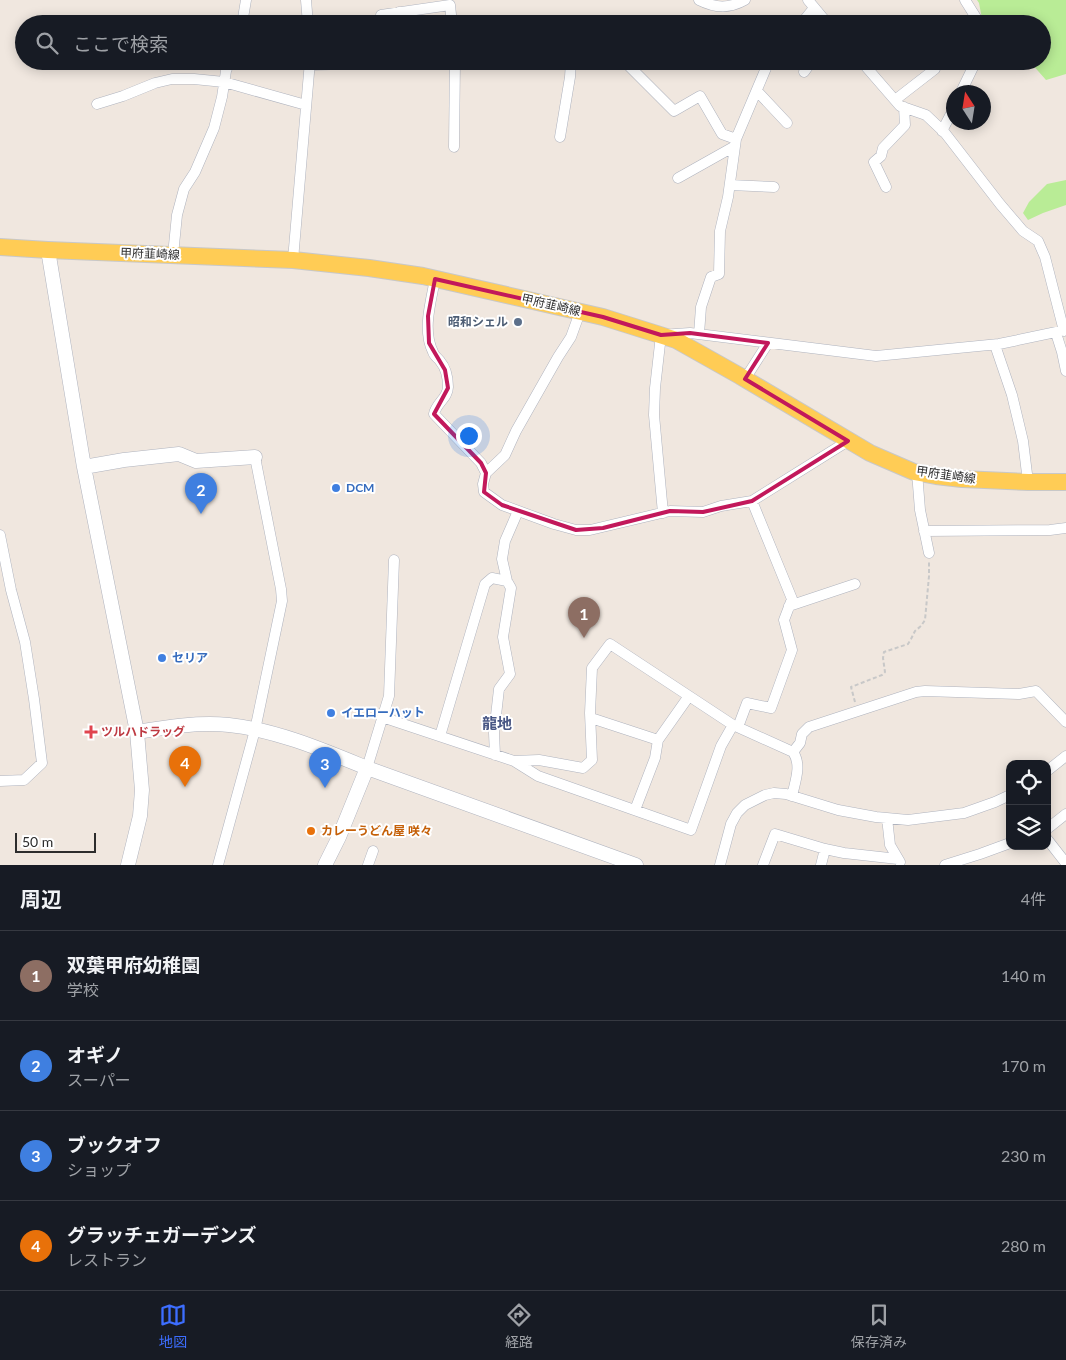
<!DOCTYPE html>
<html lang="ja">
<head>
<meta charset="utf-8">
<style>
  :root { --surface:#171b24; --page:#242831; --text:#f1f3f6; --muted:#9ea1a6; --line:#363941; --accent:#3d6eff }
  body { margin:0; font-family:Lato,"Noto Sans JP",sans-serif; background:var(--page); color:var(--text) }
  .controls { position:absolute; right:15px; bottom:15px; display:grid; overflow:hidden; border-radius:10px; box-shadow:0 2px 12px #0003 }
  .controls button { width:45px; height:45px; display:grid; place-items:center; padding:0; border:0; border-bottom:1px solid var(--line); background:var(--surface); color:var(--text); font:25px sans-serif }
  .compass { position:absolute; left:946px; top:85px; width:45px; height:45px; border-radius:50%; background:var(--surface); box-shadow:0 2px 12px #0003; rotate:348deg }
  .scale { position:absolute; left:15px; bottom:12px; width:81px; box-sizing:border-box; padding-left:5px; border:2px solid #2d2d2d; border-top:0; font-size:14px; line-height:18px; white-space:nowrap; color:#2d2d2d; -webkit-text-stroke:4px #fff; paint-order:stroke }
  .you { position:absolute; left:468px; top:435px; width:18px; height:18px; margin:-12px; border:4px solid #fff; border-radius:50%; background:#1a73e8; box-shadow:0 0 0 8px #1a73e833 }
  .badge { display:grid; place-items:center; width:32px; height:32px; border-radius:50%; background:var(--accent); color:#fff; font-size:16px; font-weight:700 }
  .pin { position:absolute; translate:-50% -41px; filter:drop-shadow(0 1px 2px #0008) }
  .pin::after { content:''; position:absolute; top:26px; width:18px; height:15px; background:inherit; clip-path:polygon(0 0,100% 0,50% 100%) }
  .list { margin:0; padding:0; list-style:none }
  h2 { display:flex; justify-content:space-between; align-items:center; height:65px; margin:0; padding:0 20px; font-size:21px }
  h2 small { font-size:16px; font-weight:400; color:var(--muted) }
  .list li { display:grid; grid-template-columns:32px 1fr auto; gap:15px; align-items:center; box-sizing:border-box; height:90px; padding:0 20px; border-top:1px solid var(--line) }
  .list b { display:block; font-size:19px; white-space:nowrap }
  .list p { margin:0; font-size:16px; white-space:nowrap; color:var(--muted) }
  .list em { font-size:16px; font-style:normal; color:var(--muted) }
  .icon { flex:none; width:28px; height:28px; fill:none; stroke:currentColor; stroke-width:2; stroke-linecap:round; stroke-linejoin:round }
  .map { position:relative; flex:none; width:1066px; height:865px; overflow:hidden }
  .search { position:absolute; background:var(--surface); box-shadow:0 2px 12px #0003; left:15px; right:15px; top:15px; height:55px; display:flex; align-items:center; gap:12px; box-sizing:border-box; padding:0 18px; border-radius:28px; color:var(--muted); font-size:19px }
  .sheet { height:425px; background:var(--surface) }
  nav { display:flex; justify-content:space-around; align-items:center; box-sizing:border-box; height:70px; border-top:1px solid var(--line); background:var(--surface); font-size:14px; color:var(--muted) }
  nav a { display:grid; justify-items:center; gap:2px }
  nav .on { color:var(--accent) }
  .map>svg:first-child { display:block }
  .green { fill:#b9ec96 }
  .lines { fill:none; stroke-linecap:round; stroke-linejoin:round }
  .street-casing { stroke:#afb3be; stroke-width:11 }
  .secondary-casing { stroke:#afb3be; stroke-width:15 }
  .primary-casing { stroke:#c8c8c8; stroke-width:18 }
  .path { stroke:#c8c8c8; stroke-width:2; stroke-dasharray:4 2.5; stroke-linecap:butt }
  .street { stroke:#fff; stroke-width:10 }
  .secondary { stroke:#fff; stroke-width:14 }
  .primary { stroke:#fc5; stroke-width:16 }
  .marked { fill:none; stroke:#c2185b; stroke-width:4; stroke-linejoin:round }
  .service-dot { fill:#5c6f8a; stroke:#fff; stroke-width:2 }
  .shop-dot { fill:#3f7fe0; stroke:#fff; stroke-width:2 }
  .health-dot { fill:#e0444e; stroke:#fff; stroke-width:2 }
  .food-dot { fill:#e8710a; stroke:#fff; stroke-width:2 }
  .labels { text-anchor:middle; stroke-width:4; stroke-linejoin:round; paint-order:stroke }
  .street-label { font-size:12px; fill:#2d2d2d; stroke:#fff }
  .service-label { font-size:12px; font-weight:bold; fill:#4e5e75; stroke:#fff; text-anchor:end }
  .shop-label { font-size:12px; font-weight:bold; fill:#366cbe; stroke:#fff; text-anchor:start }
  .health-label { font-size:12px; font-weight:bold; fill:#be3a42; stroke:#fff; text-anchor:start }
  .food-label { font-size:12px; font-weight:bold; fill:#c56008; stroke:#fff; text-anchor:start }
  .quarter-label { font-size:15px; font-weight:bold; fill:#485684; stroke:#fff }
</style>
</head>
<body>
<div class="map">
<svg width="1066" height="865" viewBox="0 0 1066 865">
  <rect width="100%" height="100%" fill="#f0e7df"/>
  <!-- green -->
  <path class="green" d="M977 0H1066V74L1046 80 1031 63 1017 64 1009 61H1042V24H983L979 3Z
    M1066 180V205L1043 213 1028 220 1023 213 1029 202 1047 184Z"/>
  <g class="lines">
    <!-- street casing -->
    <g class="street-casing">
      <path id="street" d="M306 0 308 24
        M699 0C715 8 729 9 745 0
        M808 0 828 24
        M965 0 980 24
        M399 12V24
        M381 15 450 5 452 24
        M242 24 246 0
        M801 24 814 8
        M624 61 674 111 700 96 722 134 736 139
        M861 61 900 106 926 115 945 133 1000 204 1023 231 1038 241 1045 257 1064 331
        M310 65 352 64 368 61
        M804 72 812 61
        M757 91 787 123
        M961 92 976 61
        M895 100 935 69 936 61
        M97 104 123 96 155 83 172 79H194L224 82 306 105
        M942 131 954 108
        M560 137 570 77 571 61
        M454 147 455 61
        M678 178 735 146
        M730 185 774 187
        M886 187 874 162 881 156 883 148 905 125 904 107
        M173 255 177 215 184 189 195 172 214 128 222 97 226 71 230 61
        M293 260 310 61
        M435 279C431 302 422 330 433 352 434 356 438 358 440 361 446 368 448 378 448 387 448 398 436 403 434 414L481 463 486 473 483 484 484 492 502 505 554 524 576 530H590L670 511 703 512 721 506 752 501 848 441
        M1056 333 1062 352 1066 371
        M699 334 701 307 711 277 719 274 720 231 728 197 736 139 769 61
        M995 345 1012 395 1023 441 1028 482
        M745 379 768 343
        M917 472 920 510 929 553
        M486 473 505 455 516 431 558 357 571 337 580 312
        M663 513 654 415 655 388 661 335 690 333 876 356 999 344 1066 330
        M924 531 1050 530 1066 528
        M0 535 11 590 25 642 34 699 42 763 24 780 0 781
        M507 581 502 559 505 541 518 511
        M789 606 855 584
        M382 717 514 761 538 776 691 830 721 746 733 725
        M591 718 658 740 655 758 635 810
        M738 727 747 703 771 708 792 650 784 620 792 599 752 501
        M440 736 485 584 492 578 507 581 511 588 503 637 510 674 499 689 494 733 495 755
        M658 740 689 696
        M793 752 800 743 802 734 809 727 916 692 925 691 1019 694 1036 691 1066 722
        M514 761 539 760 583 768 592 760 590 713 592 668 610 644 733 725 793 752C802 765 795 782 792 796
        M367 768 389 696 394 560
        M1047 771 1066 756
        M887 818 890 845 900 862
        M1047 829 1066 814
        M1047 839 1065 862
        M218 865 255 730 282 601 281 589 255 457
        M368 865 373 851
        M720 865 731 824 737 813 745 805 765 795 774 793 786 794 838 810 876 817 908 820 964 813 995 802 1010 795
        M763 865 775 834 825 849 844 853 898 859
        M821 865 825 849
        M945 865 980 854 1010 843"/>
    </g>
    <!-- secondary casing -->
    <g class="secondary-casing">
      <path id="secondary" d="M48 250 84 467 137 732 142 790 140 816 128 865
        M84 467 124 460 179 454 196 461 255 457
        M137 732C167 727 198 722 229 725 276 730 323 750 367 768L636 865
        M325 865 339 837 367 768"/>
    </g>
    <!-- primary casing -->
    <g class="primary-casing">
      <path id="primary" d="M0 247 48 250 293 260 369 268 423 276 603 317 676 340 740 376 870 453 914 472 936 476 962 479 1028 482H1066"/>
    </g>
    <!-- path -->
    <path class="path" d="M855 702 851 687 882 675 885 672 883 658 884 652 908 644 911 639 915 631 921 626 925 620 929 576V562"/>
    <!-- street -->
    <use href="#street" class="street"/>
    <!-- secondary -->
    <use href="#secondary" class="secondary"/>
    <!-- primary -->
    <use href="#primary" class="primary"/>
  </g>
  <!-- marked area -->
  <path class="marked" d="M435 279 603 317 661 335 690 333 768 343 745 379 848 441 752 501 703 512 670 511 603 528 576 530 502 505 484 492 486 473 481 463 434 414 448 388 445 370 429 343 428 316Z"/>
  <!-- markers -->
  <circle class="service-dot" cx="518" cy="322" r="5"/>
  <g class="shop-dot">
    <circle cx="336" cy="488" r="5"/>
    <circle cx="162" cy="658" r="5"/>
    <circle cx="331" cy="713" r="5"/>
  </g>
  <path class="health-dot" d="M88.5 724.5h5v5h5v5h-5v5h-5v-5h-5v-5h5z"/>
  <circle class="food-dot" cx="311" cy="831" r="5"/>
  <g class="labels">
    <!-- street labels -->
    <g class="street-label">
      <text transform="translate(150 254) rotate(2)" y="4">甲府韮崎線</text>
      <text transform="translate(551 305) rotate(13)" y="4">甲府韮崎線</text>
      <text transform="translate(946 475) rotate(8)" y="4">甲府韮崎線</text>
    </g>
    <!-- service labels -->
    <g class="service-label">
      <text x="508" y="326">昭和シェル</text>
    </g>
    <!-- shop labels -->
    <g class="shop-label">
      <text x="346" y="492">DCM</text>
      <text x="172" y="662">セリア</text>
      <text x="341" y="717">イエローハット</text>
    </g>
    <!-- health labels -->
    <g class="health-label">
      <text x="101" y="736">ツルハドラッグ</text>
    </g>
    <!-- food labels -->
    <g class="food-label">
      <text x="321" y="835">カレーうどん屋 咲々</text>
    </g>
    <!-- quarter labels -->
    <g class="quarter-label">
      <text x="497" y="729">龍地</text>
    </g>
  </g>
</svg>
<div class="controls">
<button><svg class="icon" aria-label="locate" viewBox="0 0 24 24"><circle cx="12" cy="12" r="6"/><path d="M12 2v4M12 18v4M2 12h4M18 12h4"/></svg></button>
<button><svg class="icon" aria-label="layers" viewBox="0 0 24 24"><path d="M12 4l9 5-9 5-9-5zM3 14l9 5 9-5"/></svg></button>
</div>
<svg class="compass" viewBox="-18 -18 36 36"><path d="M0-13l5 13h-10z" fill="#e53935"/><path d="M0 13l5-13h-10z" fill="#9ea1a6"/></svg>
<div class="scale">50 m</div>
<div class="you"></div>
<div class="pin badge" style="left:584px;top:638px;background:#8d6e63">1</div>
<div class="pin badge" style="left:201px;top:514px;background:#3f7fe0">2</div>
<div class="pin badge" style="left:325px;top:788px;background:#3f7fe0">3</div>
<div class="pin badge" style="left:185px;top:787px;background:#e8710a">4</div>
<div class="search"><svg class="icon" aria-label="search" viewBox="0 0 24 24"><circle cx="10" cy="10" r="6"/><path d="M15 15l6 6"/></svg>ここで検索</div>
</div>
<section class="sheet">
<h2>周辺<small>4件</small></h2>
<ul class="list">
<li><span class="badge" style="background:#8d6e63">1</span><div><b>双葉甲府幼稚園</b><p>学校</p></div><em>140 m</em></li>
<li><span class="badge" style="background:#3f7fe0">2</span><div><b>オギノ</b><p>スーパー</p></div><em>170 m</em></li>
<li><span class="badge" style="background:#3f7fe0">3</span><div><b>ブックオフ</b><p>ショップ</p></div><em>230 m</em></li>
<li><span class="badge" style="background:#e8710a">4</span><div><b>グラッチェガーデンズ</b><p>レストラン</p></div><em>280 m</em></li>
</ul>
</section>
<nav>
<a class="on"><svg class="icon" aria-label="map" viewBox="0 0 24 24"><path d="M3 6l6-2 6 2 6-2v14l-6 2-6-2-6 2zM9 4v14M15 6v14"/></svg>地図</a>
<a><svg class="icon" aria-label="directions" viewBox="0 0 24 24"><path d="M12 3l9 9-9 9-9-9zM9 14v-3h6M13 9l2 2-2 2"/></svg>経路</a>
<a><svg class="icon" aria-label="saved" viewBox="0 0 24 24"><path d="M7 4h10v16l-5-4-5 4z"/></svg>保存済み</a>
</nav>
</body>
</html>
